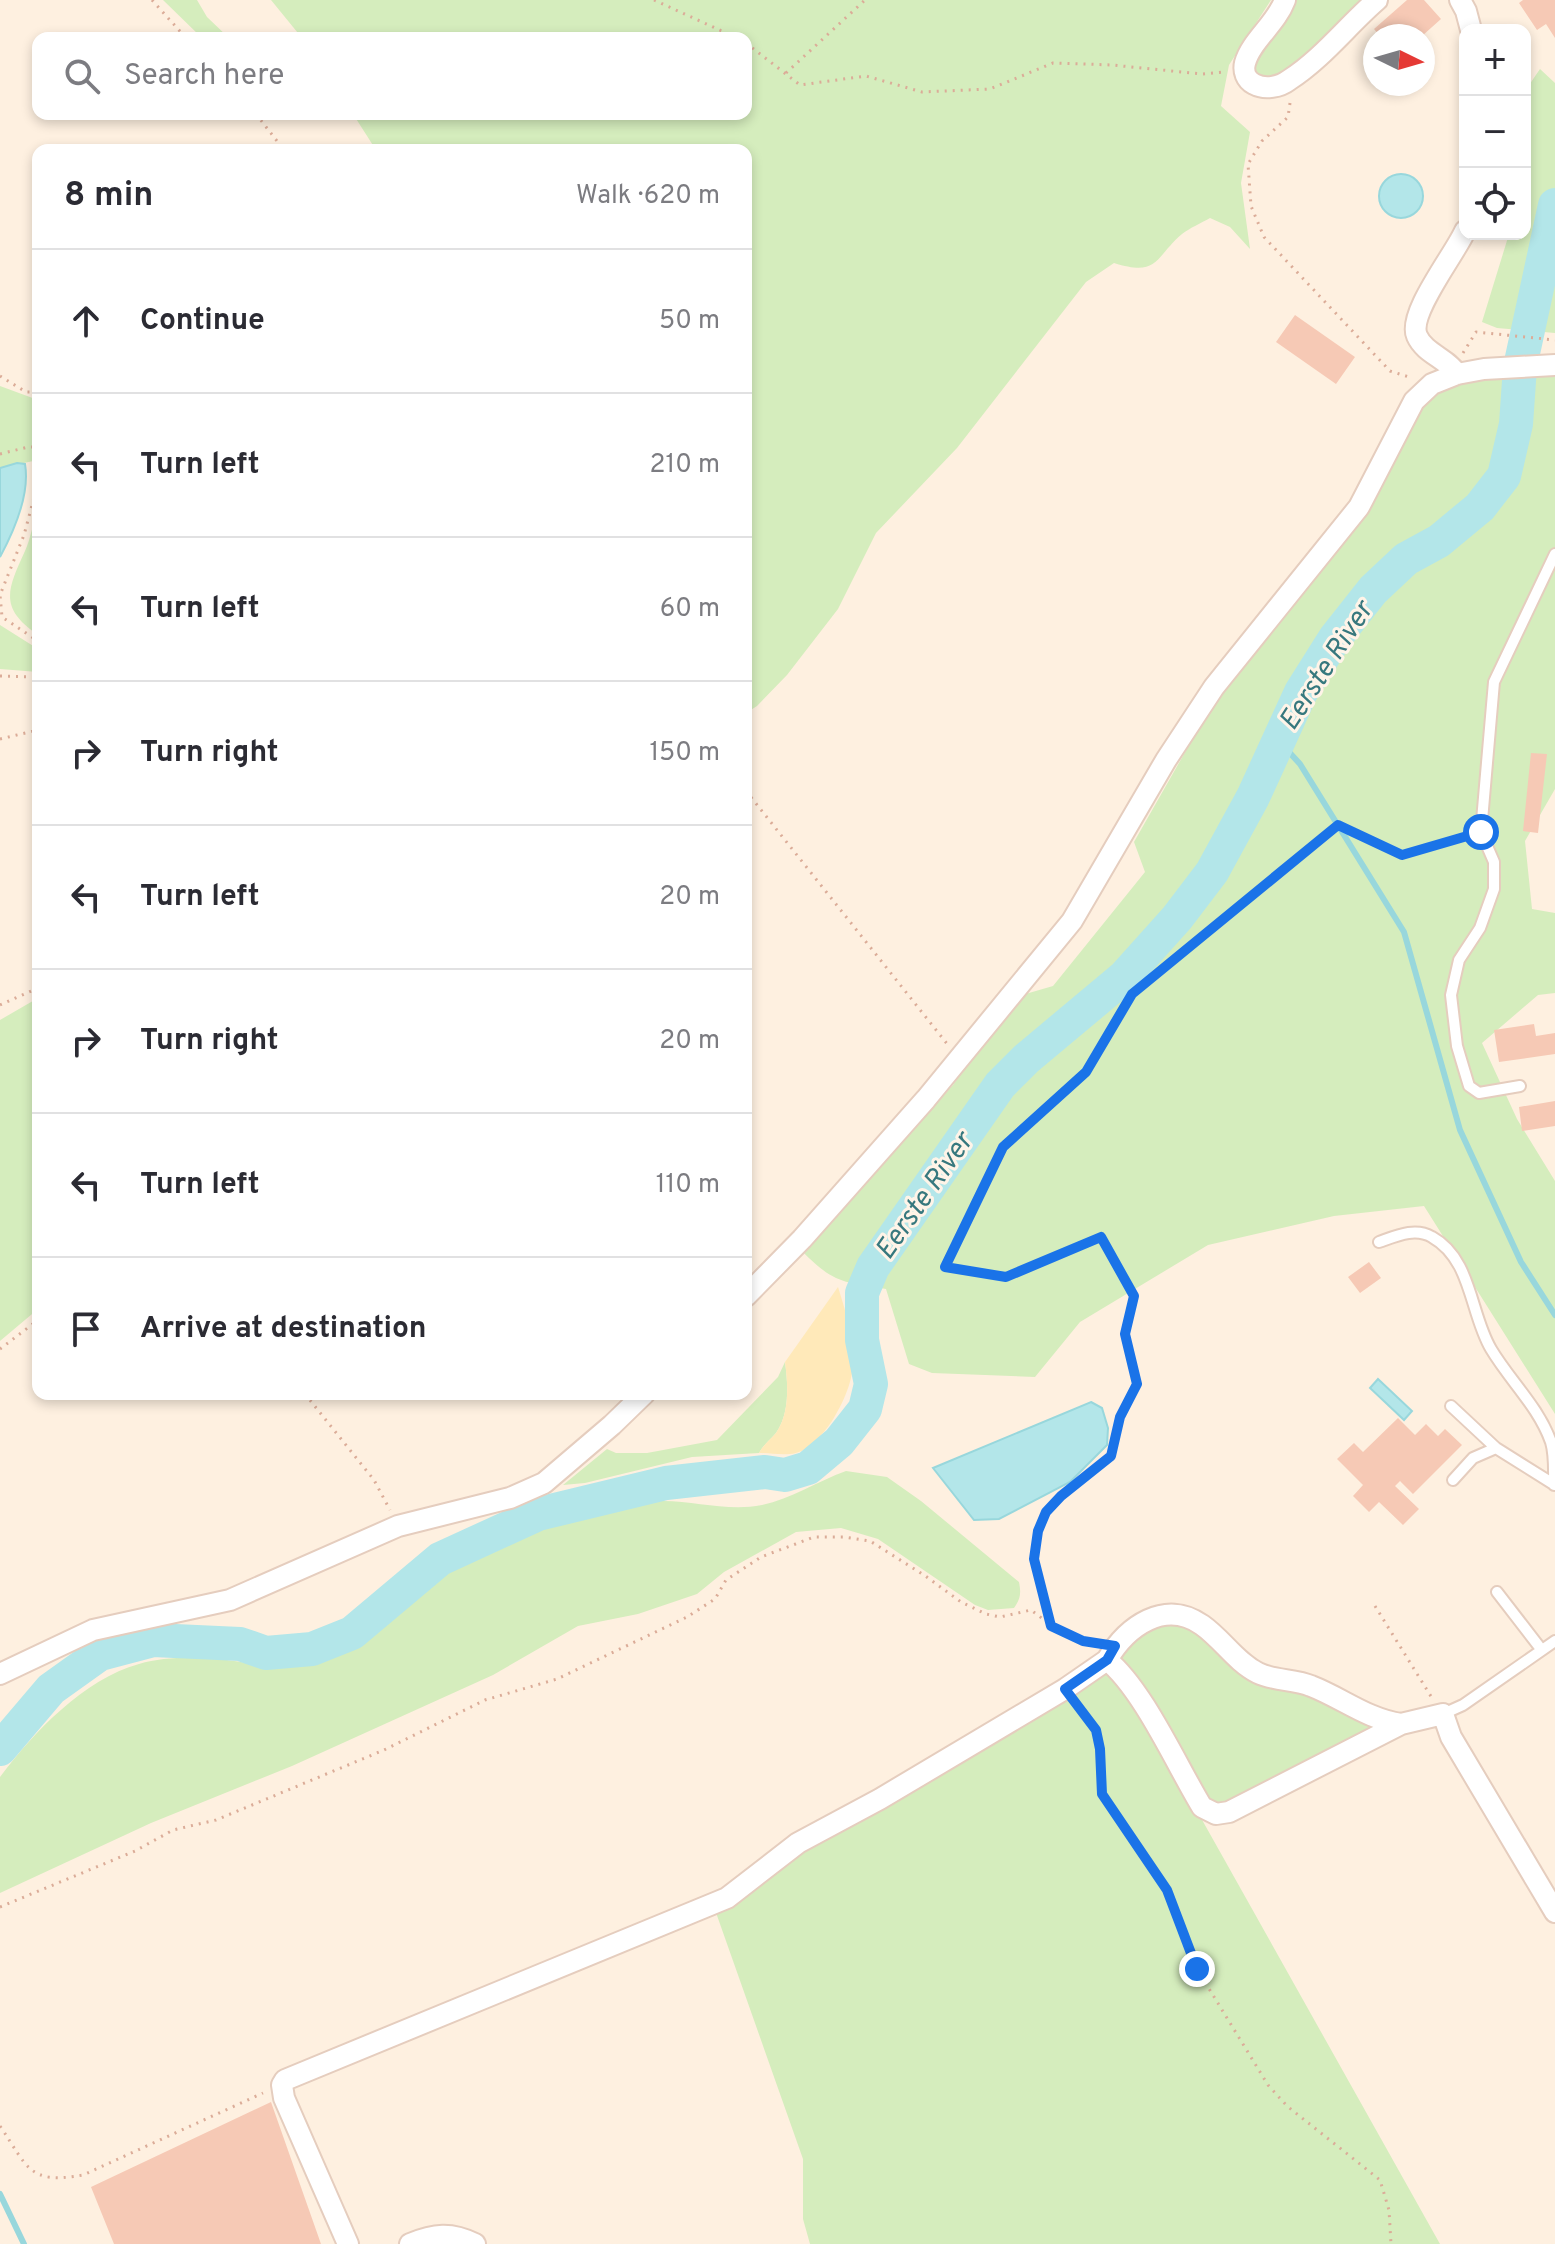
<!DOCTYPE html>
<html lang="en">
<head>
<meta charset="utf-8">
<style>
  :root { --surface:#fff; --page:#f2f2f3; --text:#2b2b33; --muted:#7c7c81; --line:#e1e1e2 }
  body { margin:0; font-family:Overpass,sans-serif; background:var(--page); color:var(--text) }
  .controls { position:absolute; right:24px; top:24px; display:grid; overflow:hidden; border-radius:16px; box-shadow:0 4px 12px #0003 }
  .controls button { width:72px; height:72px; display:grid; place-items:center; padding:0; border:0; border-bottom:2px solid var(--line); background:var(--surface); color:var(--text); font:40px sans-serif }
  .compass { position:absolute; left:1363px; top:24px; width:72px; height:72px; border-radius:50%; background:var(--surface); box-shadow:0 4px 12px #0003; rotate:95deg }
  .stop { position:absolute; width:24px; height:24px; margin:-18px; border:6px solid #1a73e8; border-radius:50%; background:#fff }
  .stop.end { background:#1a73e8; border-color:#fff; box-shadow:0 2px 8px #0008 }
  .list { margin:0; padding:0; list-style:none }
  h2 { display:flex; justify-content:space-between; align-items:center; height:104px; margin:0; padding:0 32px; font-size:34px }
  h2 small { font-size:26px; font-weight:400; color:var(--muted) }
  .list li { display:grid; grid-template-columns:52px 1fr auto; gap:24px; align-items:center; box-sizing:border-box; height:144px; padding:0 32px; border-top:2px solid var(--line) }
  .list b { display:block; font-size:30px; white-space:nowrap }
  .list em { font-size:26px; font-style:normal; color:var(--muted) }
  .icon { flex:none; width:44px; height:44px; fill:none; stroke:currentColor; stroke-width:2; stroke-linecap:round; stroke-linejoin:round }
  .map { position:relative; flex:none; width:1555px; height:2244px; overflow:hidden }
  .search { position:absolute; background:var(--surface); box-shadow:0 4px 12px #0003; left:32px; top:32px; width:720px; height:88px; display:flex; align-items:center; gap:20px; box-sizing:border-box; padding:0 28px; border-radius:16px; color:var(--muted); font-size:30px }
  .panel { position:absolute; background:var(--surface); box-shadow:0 4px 12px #0003; left:32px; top:144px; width:720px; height:1256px; border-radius:16px }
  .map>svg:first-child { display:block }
  .green { fill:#d5edbd }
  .sand { fill:#ffe9b9 }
  .water { fill:#b3e6e9; stroke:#98d7dc; stroke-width:2 }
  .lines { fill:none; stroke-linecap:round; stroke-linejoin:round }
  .stream { stroke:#98d7dc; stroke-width:6 }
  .river { stroke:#b3e6e9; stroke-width:34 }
  .building { fill:#f6c9b5 }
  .lane-casing { stroke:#e5cdbe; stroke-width:14 }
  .street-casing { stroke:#e5cdbe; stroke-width:24 }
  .path { stroke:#dbac98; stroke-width:3; stroke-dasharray:2 6; stroke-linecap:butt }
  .lane { stroke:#fff; stroke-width:10 }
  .street { stroke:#fff; stroke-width:20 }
  .route { stroke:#1a73e8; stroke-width:10 }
  .labels { text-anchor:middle; stroke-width:6; stroke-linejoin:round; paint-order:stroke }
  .water-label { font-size:28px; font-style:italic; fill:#37787e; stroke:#fff4e8 }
</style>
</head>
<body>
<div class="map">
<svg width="1555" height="2244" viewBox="0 0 1555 2244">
  <rect width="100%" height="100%" fill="#fef0e0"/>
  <!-- green -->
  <path class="green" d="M163 0H197L207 17 229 38H202Z
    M271 0H1271L1229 65 1221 106 1250 132 1241 183 1250 249 1230 227 1210 218C1201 223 1190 228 1182 234 1154 258 1159 277 1114 263L1086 282 957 448 876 533 838 609 787 675 757 706 746 713V150H376L353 114H746V38H302Z
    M1291 0H1362C1337 22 1296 71 1266 79L1258 75 1253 68 1258 47Z
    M1540 69 1555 83V333L1497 328 1482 322 1509 234H1525V91Z
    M1555 373V789L1525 841 1532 909 1555 913V993L1538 995 1482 1043 1517 1119 1555 1181V1414L1424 1206 1334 1216 1208 1245 1080 1322 1035 1377 932 1373 909 1364 886 1289C844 1282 834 1284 802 1251L953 1085 1015 997 1053 986 1145 872 1134 842 1221 689 1437 388 1490 379Z
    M0 386 38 400V460L0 468Z
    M38 508V635C0 608 6 592 25 551 31 538 33 522 38 508Z
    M0 625 38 649V672L0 669Z
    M38 998V1309L0 1341V1020Z
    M785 1362C788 1384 790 1413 776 1433 770 1440 764 1444 759 1453L692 1457 585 1483 563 1485 607 1449 616 1453H647L717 1440 778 1377Z
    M846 1471 887 1477 921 1501 1019 1582C1021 1593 1021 1598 1014 1608L988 1610 975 1605 878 1539 841 1528 796 1532 724 1572 697 1594 638 1614 578 1626 493 1675 292 1766 151 1823 0 1893V1777C33 1733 84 1679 139 1664 163 1657 192 1657 217 1659 249 1662 288 1672 320 1663 365 1649 393 1614 428 1586 455 1564 491 1547 524 1535 566 1518 613 1503 659 1501 693 1500 727 1512 762 1505 791 1499 818 1481 846 1471Z
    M1165 1619 1205 1635 1381 1726 1222 1809 1204 1800 1118 1653 1123 1646Z
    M1106 1668 1132 1695 1440 2244H810L803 2219V2159L714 1907 780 1861Z"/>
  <!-- sand -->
  <path class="sand" d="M838 1287C855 1342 864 1369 832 1421 823 1434 811 1449 796 1453 783 1456 772 1453 759 1453 764 1444 770 1440 776 1433 790 1413 788 1384 785 1362Z"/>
  <!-- water -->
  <path class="water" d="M1379 196a22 22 0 1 1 44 0a22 22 0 1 1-44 0Z
    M17 463 25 464C30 493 14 531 0 557V468Z
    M1378 1379 1412 1411 1404 1420 1370 1388Z
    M1091 1402 1102 1408 1108 1428 1107 1445 1070 1482 999 1519 974 1520 933 1468Z"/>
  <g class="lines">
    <!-- stream -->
    <path class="stream" d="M1278 740 1300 764 1404 932 1460 1130 1521 1262 1555 1315
      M0 2194 24 2244"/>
    <!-- river -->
    <path class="river" d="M0 1749 51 1689 100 1654 153 1640 240 1644 266 1653 312 1649 352 1633 440 1559 538 1514 666 1483 765 1472 785 1475 808 1468 839 1442 865 1409 871 1384 862 1340V1293L873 1267 1000 1085 1026 1059 1124 977 1177 918 1212 872 1253 797 1301 692 1335 638 1373 590 1406 559 1439 541 1480 507 1504 476 1516 424 1520 367 1555 205"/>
  </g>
  <!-- building -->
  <path class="building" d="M1407 0H1424L1441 19 1422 36H1380L1374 29Z
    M1523 0H1555V38L1546 24 1537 30 1519 3Z
    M1295 315 1355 357 1336 384 1276 342Z
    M1531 753 1547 754 1538 833 1523 831Z
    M1534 1024 1536 1036 1555 1033V1054L1499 1062 1494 1030Z
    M1555 1101V1126L1522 1131 1519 1107Z
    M1369 1262 1381 1278 1360 1293 1348 1277Z
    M1398 1418 1415 1435 1426 1424 1438 1436 1445 1429 1462 1445 1413 1494 1400 1481 1395 1486 1419 1509 1403 1525 1379 1502 1369 1512 1353 1496 1363 1485 1337 1459 1354 1443 1363 1452Z
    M271 2102 321 2244H114L91 2187Z"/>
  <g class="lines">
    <!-- lane casing -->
    <g class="lane-casing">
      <path id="lane" d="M1520 1086 1479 1093 1469 1086 1457 1046 1451 995 1459 960 1480 928 1494 889V862L1481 832 1494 682 1555 554
        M1379 1242C1396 1236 1415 1227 1432 1237 1472 1259 1470 1314 1491 1349 1510 1381 1538 1406 1551 1442 1555 1455 1554 1470 1554 1485
        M1451 1406 1496 1448 1555 1485
        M1453 1480 1473 1458 1496 1448
        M1497 1592 1541 1649
        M1443 1714 1463 1705 1555 1641"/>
    </g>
    <!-- street casing -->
    <g class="street-casing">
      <path id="street" d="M1285 0C1276 24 1251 41 1245 63 1243 71 1246 80 1254 84 1265 90 1280 87 1289 80 1322 59 1348 25 1377 0
        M1460 0 1466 11 1471 30
        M1457 374C1447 358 1425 354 1417 336 1407 314 1455 254 1465 231
        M746 1296 802 1239 926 1099 1072 921 1166 760 1214 687 1359 507 1414 401 1432 384 1457 374 1484 369 1555 365
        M1107 1660C1127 1626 1165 1599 1202 1625 1222 1639 1236 1662 1258 1673 1274 1681 1295 1679 1311 1686 1342 1698 1367 1719 1401 1724
        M0 1674 93 1630 230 1600 398 1526 510 1498 544 1483 612 1425 644 1394
        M348 2244 284 2098 282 2085 285 2080 727 1898 798 1843 880 1799 1065 1689 1107 1660C1143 1689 1177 1766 1202 1807L1216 1814 1229 1812 1401 1724 1443 1714 1451 1737 1555 1912
        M410 2244C434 2234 451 2232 475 2244"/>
    </g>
    <!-- path -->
    <path class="path" d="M152 0 186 38
      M654 0 737 38
      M746 43 800 85 866 76 922 92 990 89 1053 63 1112 65 1202 74 1225 72
      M786 73 865 0
      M1290 103 1288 117 1262 141 1248 164 1251 206 1264 237 1390 371 1409 377
      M256 114 284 150
      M1463 353 1476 332 1555 340
      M0 376 26 392H38
      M0 454 28 447H38
      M38 483 24 535 0 595 2 617 38 641
      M0 676 38 677
      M0 739 38 730
      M746 791 948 1045
      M0 1005 38 988
      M0 1349 38 1320
      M305 1394 374 1480 390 1510
      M1375 1606 1432 1698
      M1051 1626 1034 1559 1038 1531 1046 1512 1061 1496 1111 1456 1120 1417 1137 1384 1125 1334 1134 1296 1101 1237 1006 1277 945 1267 1003 1147 1086 1072 1132 994 1338 825 1402 855 1469 836
      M1077 1705 1096 1730 1100 1749 1102 1794 1167 1890 1197 1969 1268 2085 1287 2106 1380 2180 1389 2210 1391 2244
      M0 1907 135 1851 173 1830 216 1820 384 1750 485 1700 557 1679 687 1617 715 1599 726 1580 761 1557 814 1537H844L870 1541 924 1575 961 1602 986 1614 1000 1617 1031 1610 1060 1632 1093 1643
      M0 2126C28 2167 28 2185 83 2175L263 2093"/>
    <!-- lane -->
    <use href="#lane" class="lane"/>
    <!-- street -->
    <use href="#street" class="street"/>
  </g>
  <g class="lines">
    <!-- route -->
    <path class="route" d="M1197 1969 1167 1890 1102 1794 1100 1749 1096 1730 1065 1689 1107 1660 1115 1646 1083 1641 1051 1626 1034 1559 1038 1531 1046 1512 1061 1496 1111 1456 1120 1417 1137 1384 1125 1334 1134 1296 1101 1237 1006 1277 945 1267 1003 1147 1086 1072 1132 994 1338 825 1402 855 1481 832"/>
  </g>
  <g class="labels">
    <!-- water labels -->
    <g class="water-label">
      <text transform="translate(1325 665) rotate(-57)" y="10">Eerste River</text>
      <text transform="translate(923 1195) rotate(-55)" y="10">Eerste River</text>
    </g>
  </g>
</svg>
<div class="controls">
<button>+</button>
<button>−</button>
<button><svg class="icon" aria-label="locate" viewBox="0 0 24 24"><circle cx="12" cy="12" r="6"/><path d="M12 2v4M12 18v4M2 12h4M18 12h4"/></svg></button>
</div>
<svg class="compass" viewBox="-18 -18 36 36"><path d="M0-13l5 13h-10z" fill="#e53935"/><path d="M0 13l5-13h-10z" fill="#7c7c81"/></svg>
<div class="stop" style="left:1481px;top:832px"></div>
<div class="stop end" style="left:1197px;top:1969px"></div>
<div class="search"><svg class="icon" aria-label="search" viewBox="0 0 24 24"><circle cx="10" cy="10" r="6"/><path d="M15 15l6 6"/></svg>Search here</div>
<section class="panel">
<h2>8 min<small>Walk · 620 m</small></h2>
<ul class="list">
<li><svg class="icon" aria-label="ahead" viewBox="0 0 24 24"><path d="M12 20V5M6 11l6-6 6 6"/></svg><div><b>Continue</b></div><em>50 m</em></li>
<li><svg class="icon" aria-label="left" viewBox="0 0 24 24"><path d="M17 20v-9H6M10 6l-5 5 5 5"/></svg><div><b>Turn left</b></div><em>210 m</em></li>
<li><svg class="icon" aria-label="left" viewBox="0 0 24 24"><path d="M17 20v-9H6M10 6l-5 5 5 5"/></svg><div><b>Turn left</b></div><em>60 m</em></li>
<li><svg class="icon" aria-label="right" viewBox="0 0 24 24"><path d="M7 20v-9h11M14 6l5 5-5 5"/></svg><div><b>Turn right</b></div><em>150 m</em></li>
<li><svg class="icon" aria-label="left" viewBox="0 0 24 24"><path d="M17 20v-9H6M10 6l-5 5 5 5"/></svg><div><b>Turn left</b></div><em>20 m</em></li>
<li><svg class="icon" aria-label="right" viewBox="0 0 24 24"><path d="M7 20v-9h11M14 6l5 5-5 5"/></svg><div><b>Turn right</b></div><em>20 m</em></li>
<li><svg class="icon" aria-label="left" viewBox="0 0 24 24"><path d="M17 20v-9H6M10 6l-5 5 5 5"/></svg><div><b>Turn left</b></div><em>110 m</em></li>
<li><svg class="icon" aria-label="arrive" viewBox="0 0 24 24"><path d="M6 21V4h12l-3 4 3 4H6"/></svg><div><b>Arrive at destination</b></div></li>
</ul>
</section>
</div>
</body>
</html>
